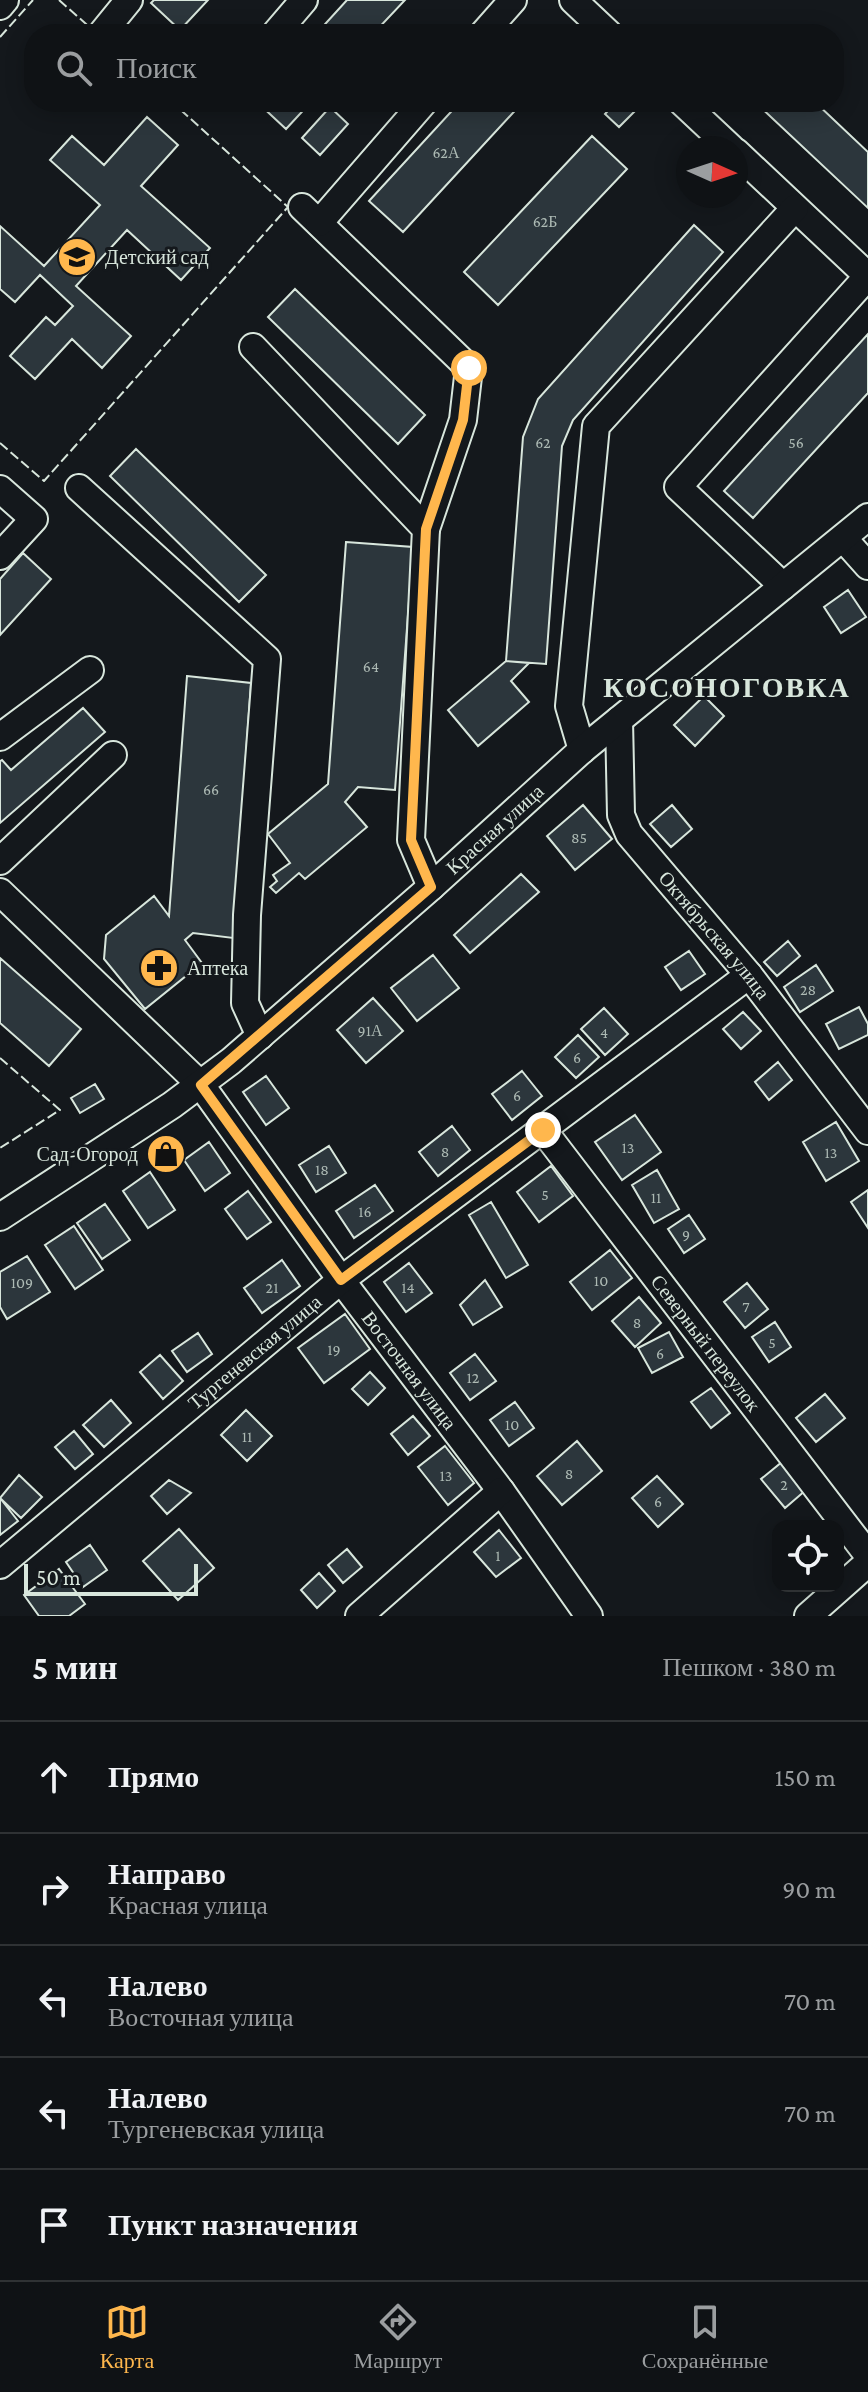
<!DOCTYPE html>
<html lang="ru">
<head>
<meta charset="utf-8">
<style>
  :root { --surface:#0f1215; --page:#1d2022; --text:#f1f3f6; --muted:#9b9ea0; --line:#2f3234; --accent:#ffb74d }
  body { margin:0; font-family:"Crimson Pro",serif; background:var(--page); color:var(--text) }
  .controls { position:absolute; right:24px; bottom:24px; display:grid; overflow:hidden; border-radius:16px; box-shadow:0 4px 20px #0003 }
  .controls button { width:72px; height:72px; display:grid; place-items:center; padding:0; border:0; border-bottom:2px solid var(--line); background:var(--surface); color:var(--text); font:40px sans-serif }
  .compass { position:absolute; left:676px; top:136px; width:72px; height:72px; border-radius:50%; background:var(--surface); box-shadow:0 4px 20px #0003; rotate:93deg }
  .scale { position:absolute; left:24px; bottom:20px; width:174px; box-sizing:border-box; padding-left:8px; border:4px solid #d8e6dc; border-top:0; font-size:22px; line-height:28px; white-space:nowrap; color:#d8e6dc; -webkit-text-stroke:6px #14181c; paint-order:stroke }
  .stop { position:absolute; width:24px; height:24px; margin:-18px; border:6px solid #ffb74d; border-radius:50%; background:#fff }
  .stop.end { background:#ffb74d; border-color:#fff; box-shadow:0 2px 8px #0008 }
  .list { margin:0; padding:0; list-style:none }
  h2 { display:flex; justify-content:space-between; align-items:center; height:104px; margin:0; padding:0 32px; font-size:34px }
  h2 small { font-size:26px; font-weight:400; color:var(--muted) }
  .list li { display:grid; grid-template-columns:52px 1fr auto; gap:24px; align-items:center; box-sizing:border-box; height:112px; padding:0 32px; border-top:2px solid var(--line) }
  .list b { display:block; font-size:30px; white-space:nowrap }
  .list p { margin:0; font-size:26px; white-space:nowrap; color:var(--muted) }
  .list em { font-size:26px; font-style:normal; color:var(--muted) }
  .icon { flex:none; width:44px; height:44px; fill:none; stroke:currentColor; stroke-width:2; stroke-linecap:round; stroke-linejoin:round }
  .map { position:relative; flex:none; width:868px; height:1616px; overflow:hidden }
  .search { position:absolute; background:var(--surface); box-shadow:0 4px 20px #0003; left:24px; right:24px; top:24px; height:88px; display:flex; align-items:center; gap:20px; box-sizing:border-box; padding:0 28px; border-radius:32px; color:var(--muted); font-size:30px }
  .sheet { height:664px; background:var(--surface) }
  nav { display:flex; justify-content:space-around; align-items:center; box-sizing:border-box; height:112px; border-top:2px solid var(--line); background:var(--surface); font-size:22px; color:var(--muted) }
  nav a { display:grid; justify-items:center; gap:4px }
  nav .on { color:var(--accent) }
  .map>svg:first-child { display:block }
  .building { fill:#2c363c; stroke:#d8e6dc; stroke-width:2 }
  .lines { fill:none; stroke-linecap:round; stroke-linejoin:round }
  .minor-casing { stroke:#d8e6dc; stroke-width:30 }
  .minor { stroke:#14181c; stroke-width:26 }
  .fence { stroke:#d8e6dc; stroke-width:2; stroke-dasharray:10 4; stroke-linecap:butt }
  .route { stroke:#ffb74d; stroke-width:10 }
  .labels { text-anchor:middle; stroke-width:6; stroke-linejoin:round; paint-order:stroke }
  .number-label { font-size:16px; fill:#adbab4 }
  .poi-label { font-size:20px; fill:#d8e6dc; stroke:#14181c; text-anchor:start }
  .street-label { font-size:20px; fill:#d8e6dc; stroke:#14181c }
  .district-label { font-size:28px; font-weight:bold; letter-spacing:2px; fill:#d8e6dc; stroke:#14181c }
</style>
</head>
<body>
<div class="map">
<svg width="868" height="1616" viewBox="0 0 868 1616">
  <rect width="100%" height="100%" fill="#14181c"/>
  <!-- building -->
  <path class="building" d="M154 0H208L180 30 151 3Z
    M347 0H405L373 34H316Z
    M257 102H311L286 129Z
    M460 102H523L403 232 369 201Z
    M616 102H634L639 107 619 127 605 114Z
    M755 102H815L868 152V208Z
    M330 107 348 124 320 155 302 138Z
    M147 117 178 145 141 186 210 248 181 280 127 230 76 286 131 336 102 368 72 339 35 379 10 356 46 317 55 325 73 306 40 275 15 302 0 289V226L44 266 100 205 50 160 72 136 104 165Z
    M592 136 627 169 498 305 464 272Z
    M694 225 723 252 573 420 562 446 546 664 506 661 523 437 538 399Z
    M295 289 425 415 398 444 268 317Z
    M868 334V393L753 518 724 491Z
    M136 449 266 575 239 602 110 476Z
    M346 542 413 547 395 790 358 787 345 802 367 827 305 879 299 873 276 893 270 887 277 881 273 875 290 863 268 834 328 784Z
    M23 553 51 579 0 635V579Z
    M848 590 866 617 841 633 824 607Z
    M506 661 529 663 511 681 529 702 478 746 448 710Z
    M187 676 251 683 233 938 193 933 185 940 202 963 145 1009 104 959 106 935 154 896 169 916Z
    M704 696 724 716 695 746 674 725Z
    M83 708 105 732 0 823V761L2 760 11 770Z
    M583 805 612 839 575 870 547 836Z
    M672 805 692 829 671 847 650 824Z
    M521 874 539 892 470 953 454 935Z
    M788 941 800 956 777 976 764 962Z
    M689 951 705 974 681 990 665 967Z
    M433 955 459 988 417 1021 391 988Z
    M0 958 81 1029 49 1066 0 1023Z
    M816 965 833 991 800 1012 784 987Z
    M373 998 403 1031 366 1063 337 1030Z
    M859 1007 868 1024V1035L839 1049 826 1024Z
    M604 1008 628 1034 605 1055 581 1029Z
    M743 1012 761 1031 741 1049 723 1029Z
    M578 1035 599 1057 576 1078 555 1057Z
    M778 1062 792 1080 769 1100 755 1082Z
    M522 1071 542 1096 512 1120 492 1094Z
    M266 1076 289 1108 266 1125 243 1092Z
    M95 1084 104 1099 80 1113 71 1098Z
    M635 1115 661 1152 622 1180 595 1142Z
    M836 1122 859 1161 826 1181 803 1142Z
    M452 1126 470 1150 438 1176 419 1152Z
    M209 1142 230 1173 205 1191 184 1160Z
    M329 1146 346 1173 316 1192 299 1165Z
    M551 1166 573 1196 539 1222 517 1192Z
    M657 1170 679 1209 654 1223 632 1185Z
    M150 1172 175 1210 148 1228 123 1191Z
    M375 1185 393 1211 354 1238 336 1211Z
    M868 1190V1228L851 1202Z
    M248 1191 271 1222 247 1239 225 1209Z
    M491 1202 528 1265 506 1278 469 1215Z
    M105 1204 130 1240 102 1259 77 1223Z
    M689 1215 705 1239 684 1253 668 1229Z
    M74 1226 103 1270 75 1289 45 1245Z
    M610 1250 632 1278 592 1310 570 1282Z
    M27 1256 50 1292 7 1319 0 1307V1272Z
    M282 1260 300 1286 262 1313 244 1288Z
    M409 1263 432 1293 406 1312 384 1282Z
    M485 1280 502 1307 473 1325 460 1305Z
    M747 1283 768 1309 745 1328 724 1302Z
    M639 1297 661 1323 635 1347 612 1321Z
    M345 1314 370 1349 324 1383 298 1348Z
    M775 1322 791 1347 769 1362 752 1337Z
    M669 1332 683 1357 652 1373 638 1348Z
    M198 1333 212 1354 187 1372 172 1351Z
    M475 1354 496 1381 470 1400 450 1373Z
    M160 1355 183 1381 163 1399 140 1372Z
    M370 1372 385 1388 368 1405 352 1389Z
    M711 1388 730 1413 711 1428 691 1402Z
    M825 1394 845 1418 816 1442 796 1418Z
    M111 1400 131 1423 104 1447 83 1425Z
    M515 1402 534 1428 509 1446 490 1420Z
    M246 1410 272 1436 247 1461 221 1435Z
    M413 1416 430 1436 408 1455 391 1434Z
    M74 1431 93 1454 75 1469 55 1447Z
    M577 1441 602 1471 562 1505 537 1476Z
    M445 1446 474 1483 448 1505 418 1467Z
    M782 1462 806 1490 785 1508 761 1479Z
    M19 1475 42 1497 21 1518 0 1498Z
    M657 1476 683 1504 658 1527 632 1498Z
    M169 1480 191 1493 167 1514 151 1496Z
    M0 1498 18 1521 0 1535Z
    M179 1529 214 1568 178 1600 143 1561Z
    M499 1530 521 1558 496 1577 474 1552Z
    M90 1545 107 1570 83 1587 66 1562Z
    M347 1549 362 1567 343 1583 328 1565Z
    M59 1569 85 1604 69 1616H39L24 1595Z
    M319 1573 335 1591 317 1608 301 1590Z"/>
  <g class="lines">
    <!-- minor casing -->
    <g class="minor-casing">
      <g id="minor">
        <path d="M573 0 609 34"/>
        <path d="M0 6 5 0"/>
        <path d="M103 32 129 0"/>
        <path d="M275 34 304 0"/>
        <path d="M483 34 513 0"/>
        <path d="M682 102 731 148"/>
        <path d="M736 152 868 276 678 487 783 586"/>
        <path d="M302 207 469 368 463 420 426 529"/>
        <path d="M319 223 424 102"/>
        <path d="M253 347 426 529 411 840 431 887"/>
        <path d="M79 488 267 659 247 915 245 1003 260 1036"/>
        <path d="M0 489 34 519 0 556"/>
        <path d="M843 538 868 566"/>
        <path id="s1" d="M619 720 621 815 629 834 749 975 868 1131"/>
        <path d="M0 737 90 670"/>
        <path d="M582 750 569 706 596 426 795 208"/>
        <path d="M0 861 113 755"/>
        <path id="s2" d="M0 892 201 1085 341 1280 501 1491 589 1616"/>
        <path id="s3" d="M543 1130 868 1555"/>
        <path id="s4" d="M0 1217 172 1105 231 1061 431 887 582 750 868 517"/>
        <path id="s5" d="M0 1565 341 1280 749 975"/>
        <path d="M359 1616 501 1491"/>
        <path d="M808 1616 868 1563"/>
      </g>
    </g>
    <!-- minor -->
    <use href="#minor" class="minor"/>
    <!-- fence -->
    <path class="fence" d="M59 0 94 31
      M0 37 33 0
      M0 443 44 481 288 207 172 102
      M0 1058 60 1110 0 1148"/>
  </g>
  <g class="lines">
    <!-- route -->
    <path class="route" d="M469 368 463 420 426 529 411 840 431 887 201 1085 341 1280 543 1130"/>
  </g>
  <!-- icons -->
  <defs>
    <g id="school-disc" transform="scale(2)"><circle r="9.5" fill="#ffb74d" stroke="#14181c"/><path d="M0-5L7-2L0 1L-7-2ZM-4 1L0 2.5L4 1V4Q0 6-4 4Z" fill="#111"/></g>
    <g id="pharmacy-disc" transform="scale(2)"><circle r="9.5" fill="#ffb74d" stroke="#14181c"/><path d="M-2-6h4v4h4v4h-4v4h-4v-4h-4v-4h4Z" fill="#111"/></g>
    <g id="shop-disc" transform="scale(2)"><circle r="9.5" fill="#ffb74d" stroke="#14181c"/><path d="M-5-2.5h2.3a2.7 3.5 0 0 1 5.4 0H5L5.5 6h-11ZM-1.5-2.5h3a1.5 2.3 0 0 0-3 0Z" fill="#111"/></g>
  </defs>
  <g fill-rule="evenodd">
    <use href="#school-disc" x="77" y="257"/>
    <use href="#pharmacy-disc" x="159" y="968"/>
    <use href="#shop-disc" x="166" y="1154"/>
  </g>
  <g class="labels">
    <!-- number labels -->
    <g class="number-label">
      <text x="446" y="158">62А</text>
      <text x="545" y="227">62Б</text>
      <text x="543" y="448">62</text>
      <text x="796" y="448">56</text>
      <text x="371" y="672">64</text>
      <text x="211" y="795">66</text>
      <text x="579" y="843">85</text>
      <text x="808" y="995">28</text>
      <text x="370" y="1036">91А</text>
      <text x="604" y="1038">4</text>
      <text x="577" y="1063">6</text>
      <text x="517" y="1101">6</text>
      <text x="628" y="1153">13</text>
      <text x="445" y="1157">8</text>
      <text x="831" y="1158">13</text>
      <text x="322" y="1175">18</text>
      <text x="545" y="1200">5</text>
      <text x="656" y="1203">11</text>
      <text x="365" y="1217">16</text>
      <text x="686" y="1240">9</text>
      <text x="601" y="1286">10</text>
      <text x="22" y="1288">109</text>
      <text x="272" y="1293">21</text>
      <text x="408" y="1293">14</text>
      <text x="746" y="1312">7</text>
      <text x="637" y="1328">8</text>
      <text x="772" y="1348">5</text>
      <text x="334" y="1355">19</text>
      <text x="660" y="1359">6</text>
      <text x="473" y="1383">12</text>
      <text x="512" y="1430">10</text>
      <text x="247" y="1442">11</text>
      <text x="569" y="1479">8</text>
      <text x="446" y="1481">13</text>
      <text x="784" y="1490">2</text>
      <text x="658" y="1507">6</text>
      <text x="498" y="1561">1</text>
    </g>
    <!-- poi labels -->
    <g class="poi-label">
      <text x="105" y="264">Детский сад</text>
      <text x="187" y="975">Аптека</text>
      <text x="138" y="1161" text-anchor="end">Сад-Огород</text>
    </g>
    <!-- street labels -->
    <g class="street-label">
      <text dy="7" stroke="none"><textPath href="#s4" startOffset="630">Красная улица</textPath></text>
      <text dy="7" stroke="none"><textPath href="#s1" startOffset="248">Октябрьская улица</textPath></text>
      <text dy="7" stroke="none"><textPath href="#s3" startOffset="268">Северный переулок</textPath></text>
      <text dy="7" stroke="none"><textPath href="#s5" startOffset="332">Тургеневская улица</textPath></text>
      <text dy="7" stroke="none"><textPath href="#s2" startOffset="632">Восточная улица</textPath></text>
    </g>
    <!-- district labels -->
    <g class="district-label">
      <text x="727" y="697">КОСОНОГОВКА</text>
    </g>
  </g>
</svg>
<div class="controls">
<button><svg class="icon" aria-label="locate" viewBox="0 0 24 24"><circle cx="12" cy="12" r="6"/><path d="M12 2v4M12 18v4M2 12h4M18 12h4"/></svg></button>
</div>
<svg class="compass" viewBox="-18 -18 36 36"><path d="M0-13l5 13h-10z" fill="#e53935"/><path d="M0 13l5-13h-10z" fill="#9b9ea0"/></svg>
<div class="scale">50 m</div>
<div class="stop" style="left:469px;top:368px"></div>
<div class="stop end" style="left:543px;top:1130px"></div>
<div class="search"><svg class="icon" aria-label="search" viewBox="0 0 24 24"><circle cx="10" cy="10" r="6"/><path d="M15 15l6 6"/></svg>Поиск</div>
</div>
<section class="sheet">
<h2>5 мин<small>Пешком · 380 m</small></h2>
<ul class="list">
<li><svg class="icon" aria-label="ahead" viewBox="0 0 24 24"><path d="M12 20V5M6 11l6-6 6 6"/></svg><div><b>Прямо</b></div><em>150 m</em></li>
<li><svg class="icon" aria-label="right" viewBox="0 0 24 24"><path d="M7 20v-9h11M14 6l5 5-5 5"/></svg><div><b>Направо</b><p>Красная улица</p></div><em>90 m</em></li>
<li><svg class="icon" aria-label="left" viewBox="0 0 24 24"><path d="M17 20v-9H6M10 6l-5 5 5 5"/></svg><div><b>Налево</b><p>Восточная улица</p></div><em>70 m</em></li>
<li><svg class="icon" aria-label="left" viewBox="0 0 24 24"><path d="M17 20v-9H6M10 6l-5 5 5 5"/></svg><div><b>Налево</b><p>Тургеневская улица</p></div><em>70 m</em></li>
<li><svg class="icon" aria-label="arrive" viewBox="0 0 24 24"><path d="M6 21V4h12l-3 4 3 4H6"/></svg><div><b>Пункт назначения</b></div></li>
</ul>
</section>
<nav>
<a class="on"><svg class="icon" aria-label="map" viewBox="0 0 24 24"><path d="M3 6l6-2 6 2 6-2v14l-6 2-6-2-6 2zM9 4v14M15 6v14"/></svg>Карта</a>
<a><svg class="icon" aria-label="directions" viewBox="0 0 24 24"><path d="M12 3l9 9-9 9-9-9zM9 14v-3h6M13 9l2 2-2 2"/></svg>Маршрут</a>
<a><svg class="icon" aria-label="saved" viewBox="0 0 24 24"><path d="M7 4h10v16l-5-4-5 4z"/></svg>Сохранённые</a>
</nav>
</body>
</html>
